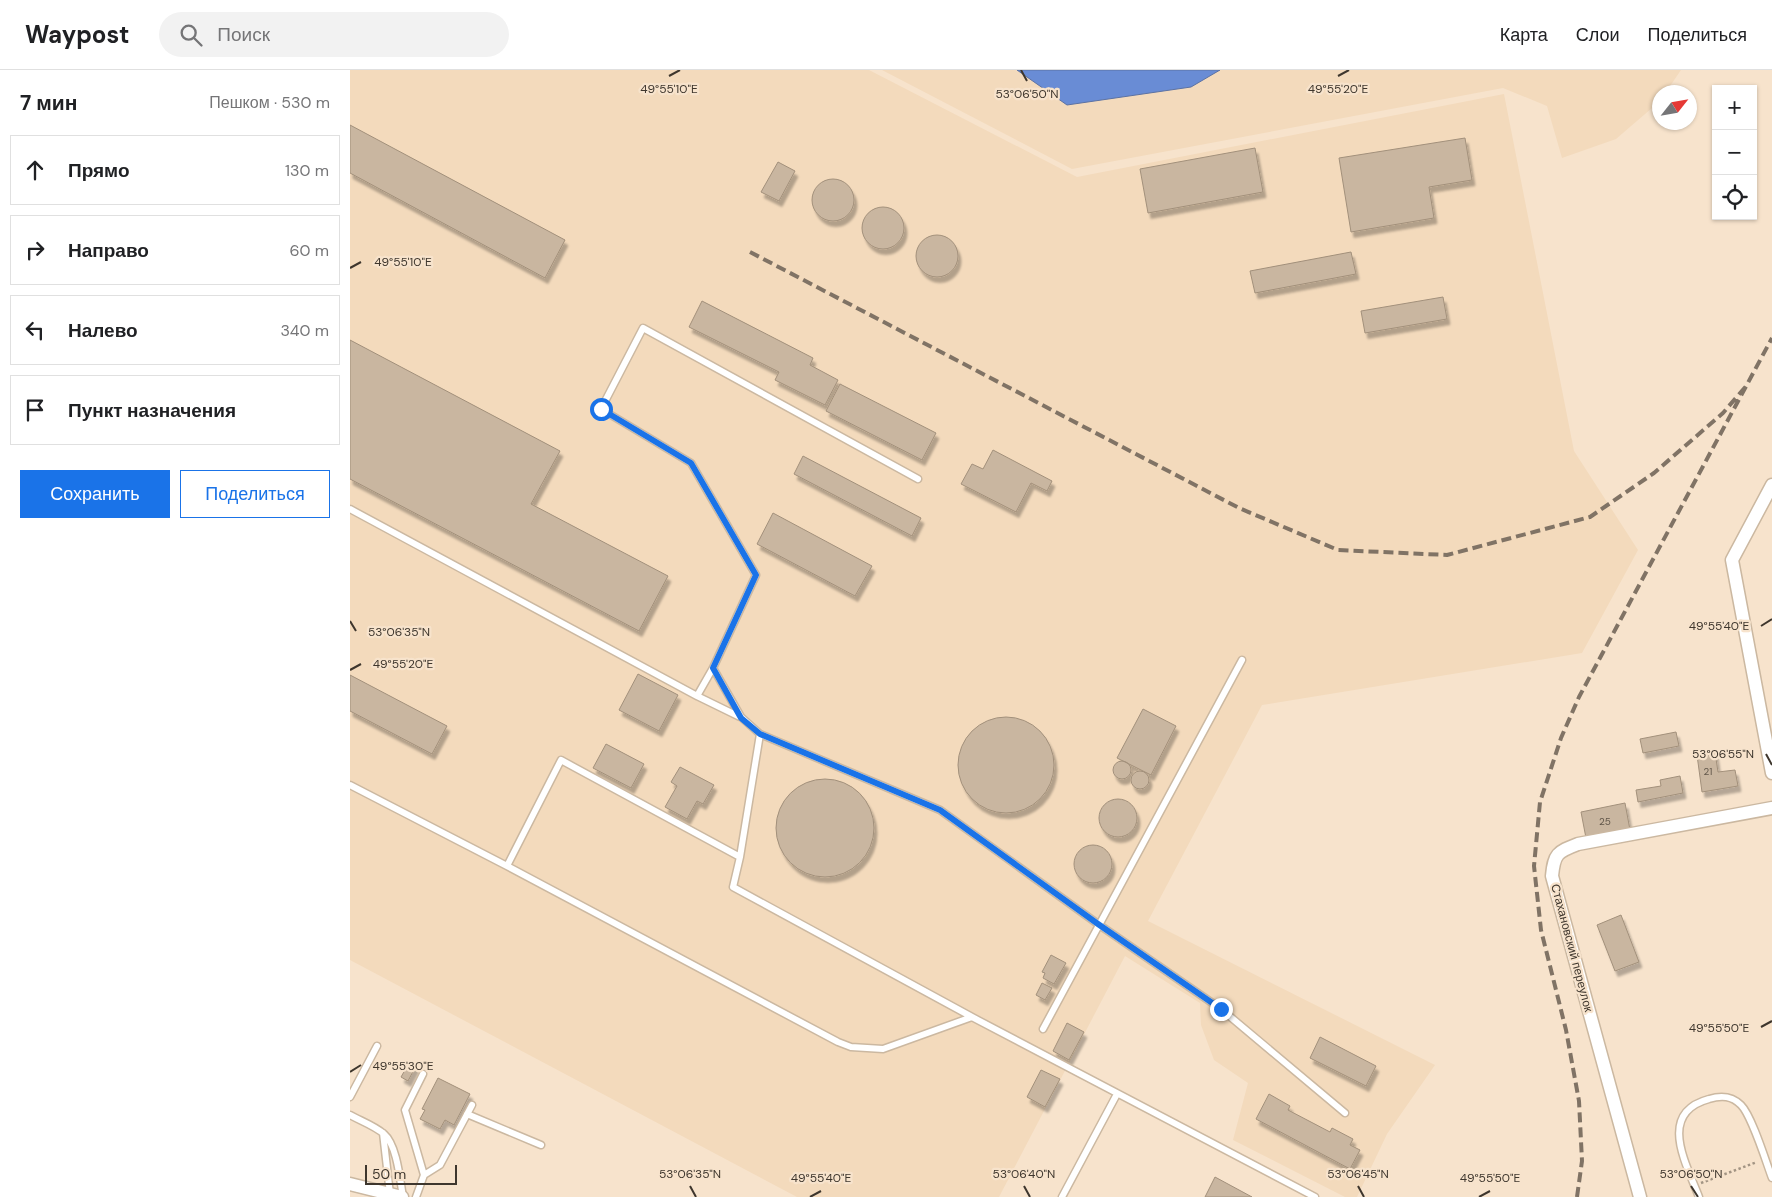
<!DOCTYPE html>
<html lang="ru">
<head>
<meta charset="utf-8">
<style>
  :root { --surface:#fff; --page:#f2f2f2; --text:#202124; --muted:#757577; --line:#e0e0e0; --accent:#1a73e8 }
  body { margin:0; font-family:"DM Sans",sans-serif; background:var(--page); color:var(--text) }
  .controls { position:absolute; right:15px; top:15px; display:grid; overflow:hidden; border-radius:0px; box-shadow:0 1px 4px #0004 }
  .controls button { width:45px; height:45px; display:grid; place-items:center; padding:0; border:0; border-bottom:1px solid var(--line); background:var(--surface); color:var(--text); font:25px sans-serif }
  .compass { position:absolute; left:1302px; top:15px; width:45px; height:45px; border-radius:50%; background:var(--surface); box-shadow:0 1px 4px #0004; rotate:59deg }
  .scale { position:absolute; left:15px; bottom:12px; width:92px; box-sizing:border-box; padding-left:5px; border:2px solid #3e362d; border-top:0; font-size:14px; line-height:18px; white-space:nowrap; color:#3e362d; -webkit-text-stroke:4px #f7e3cc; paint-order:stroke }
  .stop { position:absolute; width:15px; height:15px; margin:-11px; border:4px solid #1a73e8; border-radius:50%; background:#fff }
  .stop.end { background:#1a73e8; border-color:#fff; box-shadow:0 1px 5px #0008 }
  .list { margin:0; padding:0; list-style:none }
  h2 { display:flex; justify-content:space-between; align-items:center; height:65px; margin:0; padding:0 20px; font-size:21px }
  h2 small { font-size:16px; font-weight:400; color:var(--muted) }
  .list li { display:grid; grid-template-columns:32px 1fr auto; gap:15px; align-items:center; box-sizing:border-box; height:70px; margin:0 10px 10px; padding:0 10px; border:1px solid var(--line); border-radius:0px }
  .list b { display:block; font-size:19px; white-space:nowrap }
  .list em { font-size:16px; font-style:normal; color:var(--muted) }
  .actions { display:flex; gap:10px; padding:15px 20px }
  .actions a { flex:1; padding:11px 0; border:1px solid var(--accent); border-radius:0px; text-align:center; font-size:18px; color:var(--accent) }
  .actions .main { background:var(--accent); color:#fff }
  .icon { flex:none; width:28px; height:28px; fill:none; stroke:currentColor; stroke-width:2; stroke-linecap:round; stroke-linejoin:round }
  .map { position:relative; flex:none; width:1422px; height:1127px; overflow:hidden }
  header { display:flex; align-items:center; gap:30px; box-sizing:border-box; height:70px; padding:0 25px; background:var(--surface); border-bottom:1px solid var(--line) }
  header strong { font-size:24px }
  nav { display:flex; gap:28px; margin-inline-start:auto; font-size:18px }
  .search { width:350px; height:45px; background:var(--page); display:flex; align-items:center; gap:12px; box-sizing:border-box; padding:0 18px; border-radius:28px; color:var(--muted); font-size:19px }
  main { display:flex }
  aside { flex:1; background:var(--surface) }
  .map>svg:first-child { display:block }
  .built { fill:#f3dabc }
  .water { fill:#698cd5; stroke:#5c72a3 }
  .building { fill:#c9b6a0; stroke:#a2907b; filter:url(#shadow) }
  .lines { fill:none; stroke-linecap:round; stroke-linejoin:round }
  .service-casing { stroke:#cbb8a1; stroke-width:9 }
  .minor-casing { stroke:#cbb8a1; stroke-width:15 }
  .path { stroke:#a29483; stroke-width:2.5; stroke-dasharray:2.5 2.5; stroke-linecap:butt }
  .service { stroke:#fff; stroke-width:6 }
  .minor { stroke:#fff; stroke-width:12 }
  .rail { stroke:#807365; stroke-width:4; stroke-dasharray:10 5; stroke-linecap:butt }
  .route { stroke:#1a73e8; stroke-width:6 }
  .ticks { fill:none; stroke:#3e362d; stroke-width:2 }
  .labels { text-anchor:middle; stroke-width:4.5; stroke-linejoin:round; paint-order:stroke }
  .number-label { font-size:10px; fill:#61564a }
  .street-label { font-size:12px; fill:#3e362d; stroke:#f7e3cc }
  .ticks-label { font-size:12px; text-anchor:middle; fill:#3e362d; stroke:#f7e3cc; stroke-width:4.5; stroke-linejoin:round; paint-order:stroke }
</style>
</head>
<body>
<header>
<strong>Waypost</strong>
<div class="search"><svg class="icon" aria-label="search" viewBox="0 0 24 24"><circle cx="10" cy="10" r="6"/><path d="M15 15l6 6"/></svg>Поиск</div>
<nav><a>Карта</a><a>Слои</a><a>Поделиться</a></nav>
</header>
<main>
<aside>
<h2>7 мин<small>Пешком · 530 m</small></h2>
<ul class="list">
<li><svg class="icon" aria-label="ahead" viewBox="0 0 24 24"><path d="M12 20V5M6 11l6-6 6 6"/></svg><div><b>Прямо</b></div><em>130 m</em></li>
<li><svg class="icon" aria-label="right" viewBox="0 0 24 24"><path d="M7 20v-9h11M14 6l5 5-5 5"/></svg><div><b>Направо</b></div><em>60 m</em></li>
<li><svg class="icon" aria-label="left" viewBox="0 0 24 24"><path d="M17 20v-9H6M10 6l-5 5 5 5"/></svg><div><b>Налево</b></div><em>340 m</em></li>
<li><svg class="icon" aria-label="arrive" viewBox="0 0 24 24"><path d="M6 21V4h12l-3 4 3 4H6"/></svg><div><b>Пункт назначения</b></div></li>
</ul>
<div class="actions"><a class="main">Сохранить</a><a>Поделиться</a></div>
</aside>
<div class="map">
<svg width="1422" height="1127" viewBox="0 0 1422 1127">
  <defs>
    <filter id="shadow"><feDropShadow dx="3" dy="5.5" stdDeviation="1" flood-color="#0004"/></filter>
  </defs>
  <rect width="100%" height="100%" fill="#f7e3cc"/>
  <!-- built -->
  <path class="built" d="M0 0H519L727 107 1154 24 1224 381 1288 480 1232 583 912 635 798 851 1085 995 1037 1064 1007 1127H995L883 1070 898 1013 864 990 851 955 850 933 775 886 649 1127H447L0 890Z
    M532 0H1331L1316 22H1310L1309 32 1266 69 1212 88 1197 36 1153 18 722 99Z"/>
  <!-- water -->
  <path class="water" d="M667 0H870L841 17 717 35Z"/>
  <!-- building -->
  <path class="building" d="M0 55 215 170 195 208 0 103Z
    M1115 68 1122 110 1079 117 1084 148 1001 162 989 88Z
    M905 78 913 122 798 143 790 99Z
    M428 92 445 101 429 131 411 122Z
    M462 130a21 21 0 1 1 42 0a21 21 0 1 1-42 0Z
    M512 158a21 21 0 1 1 42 0a21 21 0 1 1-42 0Z
    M566 186a21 21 0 1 1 42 0a21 21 0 1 1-42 0Z
    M1001 182 1006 204 905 223 900 201Z
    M1093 227 1097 249 1015 263 1011 241Z
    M352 231 463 288 460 295 488 310 475 335 425 310 429 302 339 257Z
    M0 270 210 381 181 434 318 506 289 561 0 409Z
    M490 314 586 363 572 390 476 341Z
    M643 380 702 411 697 421 681 413 666 442 611 414 622 394 633 399Z
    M453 386 571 448 562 466 444 404Z
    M423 443 522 496 505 526 407 474Z
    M288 604 328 625 309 661 269 640Z
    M0 605 97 656 82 684 0 641Z
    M793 639 826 656 801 705 767 688Z
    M608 695a48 48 0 1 1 96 0a48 48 0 1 1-96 0Z
    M1326 662 1329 676 1293 683 1290 669Z
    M256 674 294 694 281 718 243 698Z
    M1365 682 1368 702 1385 700 1388 716 1352 722 1347 685Z
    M763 700a9 9 0 1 1 18 0a9 9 0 1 1-18 0Z
    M330 697 364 715 353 734 347 731 337 749 315 737 327 716 321 712Z
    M781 710a9 9 0 1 1 18 0a9 9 0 1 1-18 0Z
    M1330 706 1333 723 1288 732 1286 720 1311 716 1310 710Z
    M426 758a49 49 0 1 1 98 0a49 49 0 1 1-98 0Z
    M749 748a19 19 0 1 1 38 0a19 19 0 1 1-38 0Z
    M1275 733 1280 760 1236 768 1231 742Z
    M724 794a19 19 0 1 1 38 0a19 19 0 1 1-38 0Z
    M1271 845 1289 892 1265 901 1247 855Z
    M701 885 716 893 704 914 693 908 695 903 692 902Z
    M692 913 702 918 695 930 686 925Z
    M717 953 734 962 719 990 703 981Z
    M970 967 1026 996 1016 1016 960 988Z
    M59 993 66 996 58 1011 51 1007Z
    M691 1000 710 1009 695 1037 677 1027Z
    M88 1008 120 1024 104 1055 95 1050 90 1059 70 1049 75 1040 72 1039Z
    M919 1024 940 1036 938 1040 980 1062 982 1058 1003 1069 1000 1075 1010 1080 1000 1099 906 1049Z
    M865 1107 902 1127H855Z"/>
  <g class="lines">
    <!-- service casing -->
    <g class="service-casing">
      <path id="service" d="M0 439 347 626 390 647
        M347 626 363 598
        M410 664 391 647 363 598 406 505 341 393 251 339 293 258 568 409
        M0 715 157 796 488 972 501 977 533 979 622 947 965 1127
        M157 796 211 690 390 787
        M622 947 383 817 390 787 410 664 590 740 748 854 871 939 995 1043
        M693 959 892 590
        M73 1004 55 1040 74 1105
        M0 1027 27 976
        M117 1044 191 1075
        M0 1045C11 1051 25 1056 34 1064 47 1075 50 1110 53 1127
        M33 1063 40 1124
        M66 1127 74 1105 90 1095 122 1035
        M712 1127 767 1024
        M1349 1127C1336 1093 1307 1043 1359 1029 1372 1025 1382 1026 1391 1035 1402 1046 1416 1092 1422 1108"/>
    </g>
    <!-- minor casing -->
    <g class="minor-casing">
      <path id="minor" d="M1422 415 1382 490 1422 703
        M0 1114 52 1127
        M1290 1127 1202 806C1204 784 1207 782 1228 774L1422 738"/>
    </g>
    <!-- path -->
    <path class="path" d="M1351 1113 1407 1092"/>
    <!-- service -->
    <use href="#service" class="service"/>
    <!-- minor -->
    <use href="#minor" class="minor"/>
    <!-- rail -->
    <path class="rail" d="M400 182 889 438 988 480 1097 485 1240 447 1304 403 1373 343 1397 315
      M1227 1127 1232 1091 1229 1031 1216 960 1191 860 1184 796 1190 732 1211 668 1229 627 1422 268"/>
  </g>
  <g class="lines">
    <!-- route -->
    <path class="route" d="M251 339 341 393 406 505 363 598 391 648 410 664 590 740 748 854 871 939"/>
  </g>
  <!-- ticks -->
  <path class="ticks" d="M671 0 677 11M319 6 330 0M988 6 999 0M0 198 11 192M0 551 6 561M1411 556 1422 549M0 600 11 594M1416 684 1422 695M1411 957 1422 951M0 1002 11 995M340 1116 346 1127M674 1116 680 1127M1008 1116 1014 1127M1341 1116 1348 1127M460 1127 471 1121M1129 1127 1140 1121"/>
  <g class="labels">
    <!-- number labels -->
    <g class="number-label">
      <text x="1358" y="705">21</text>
      <text x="1255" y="755">25</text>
    </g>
    <!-- street labels -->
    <g class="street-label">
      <text transform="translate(1222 878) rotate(75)" y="4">Стахановский переулок</text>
    </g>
  </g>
  <g class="ticks-label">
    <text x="319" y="23">49°55'10"E</text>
    <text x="988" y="23">49°55'20"E</text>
    <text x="677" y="28">53°06'50"N</text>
    <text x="53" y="196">49°55'10"E</text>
    <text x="1369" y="560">49°55'40"E</text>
    <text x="49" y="566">53°06'35"N</text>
    <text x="53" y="598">49°55'20"E</text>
    <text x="1373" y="688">53°06'55"N</text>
    <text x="1369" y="962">49°55'50"E</text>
    <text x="53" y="1000">49°55'30"E</text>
    <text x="340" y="1108">53°06'35"N</text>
    <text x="674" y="1108">53°06'40"N</text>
    <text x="1008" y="1108">53°06'45"N</text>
    <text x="1341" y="1108">53°06'50"N</text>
    <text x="471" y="1112">49°55'40"E</text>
    <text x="1140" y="1112">49°55'50"E</text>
  </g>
</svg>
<div class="controls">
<button>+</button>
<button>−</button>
<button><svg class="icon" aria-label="locate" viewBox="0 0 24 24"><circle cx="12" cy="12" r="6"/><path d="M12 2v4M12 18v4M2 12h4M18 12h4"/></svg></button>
</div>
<svg class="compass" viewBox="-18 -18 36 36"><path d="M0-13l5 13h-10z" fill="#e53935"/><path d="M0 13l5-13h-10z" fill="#757577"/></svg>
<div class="scale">50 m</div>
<div class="stop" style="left:251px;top:339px"></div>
<div class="stop end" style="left:871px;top:939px"></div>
</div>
</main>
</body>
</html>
